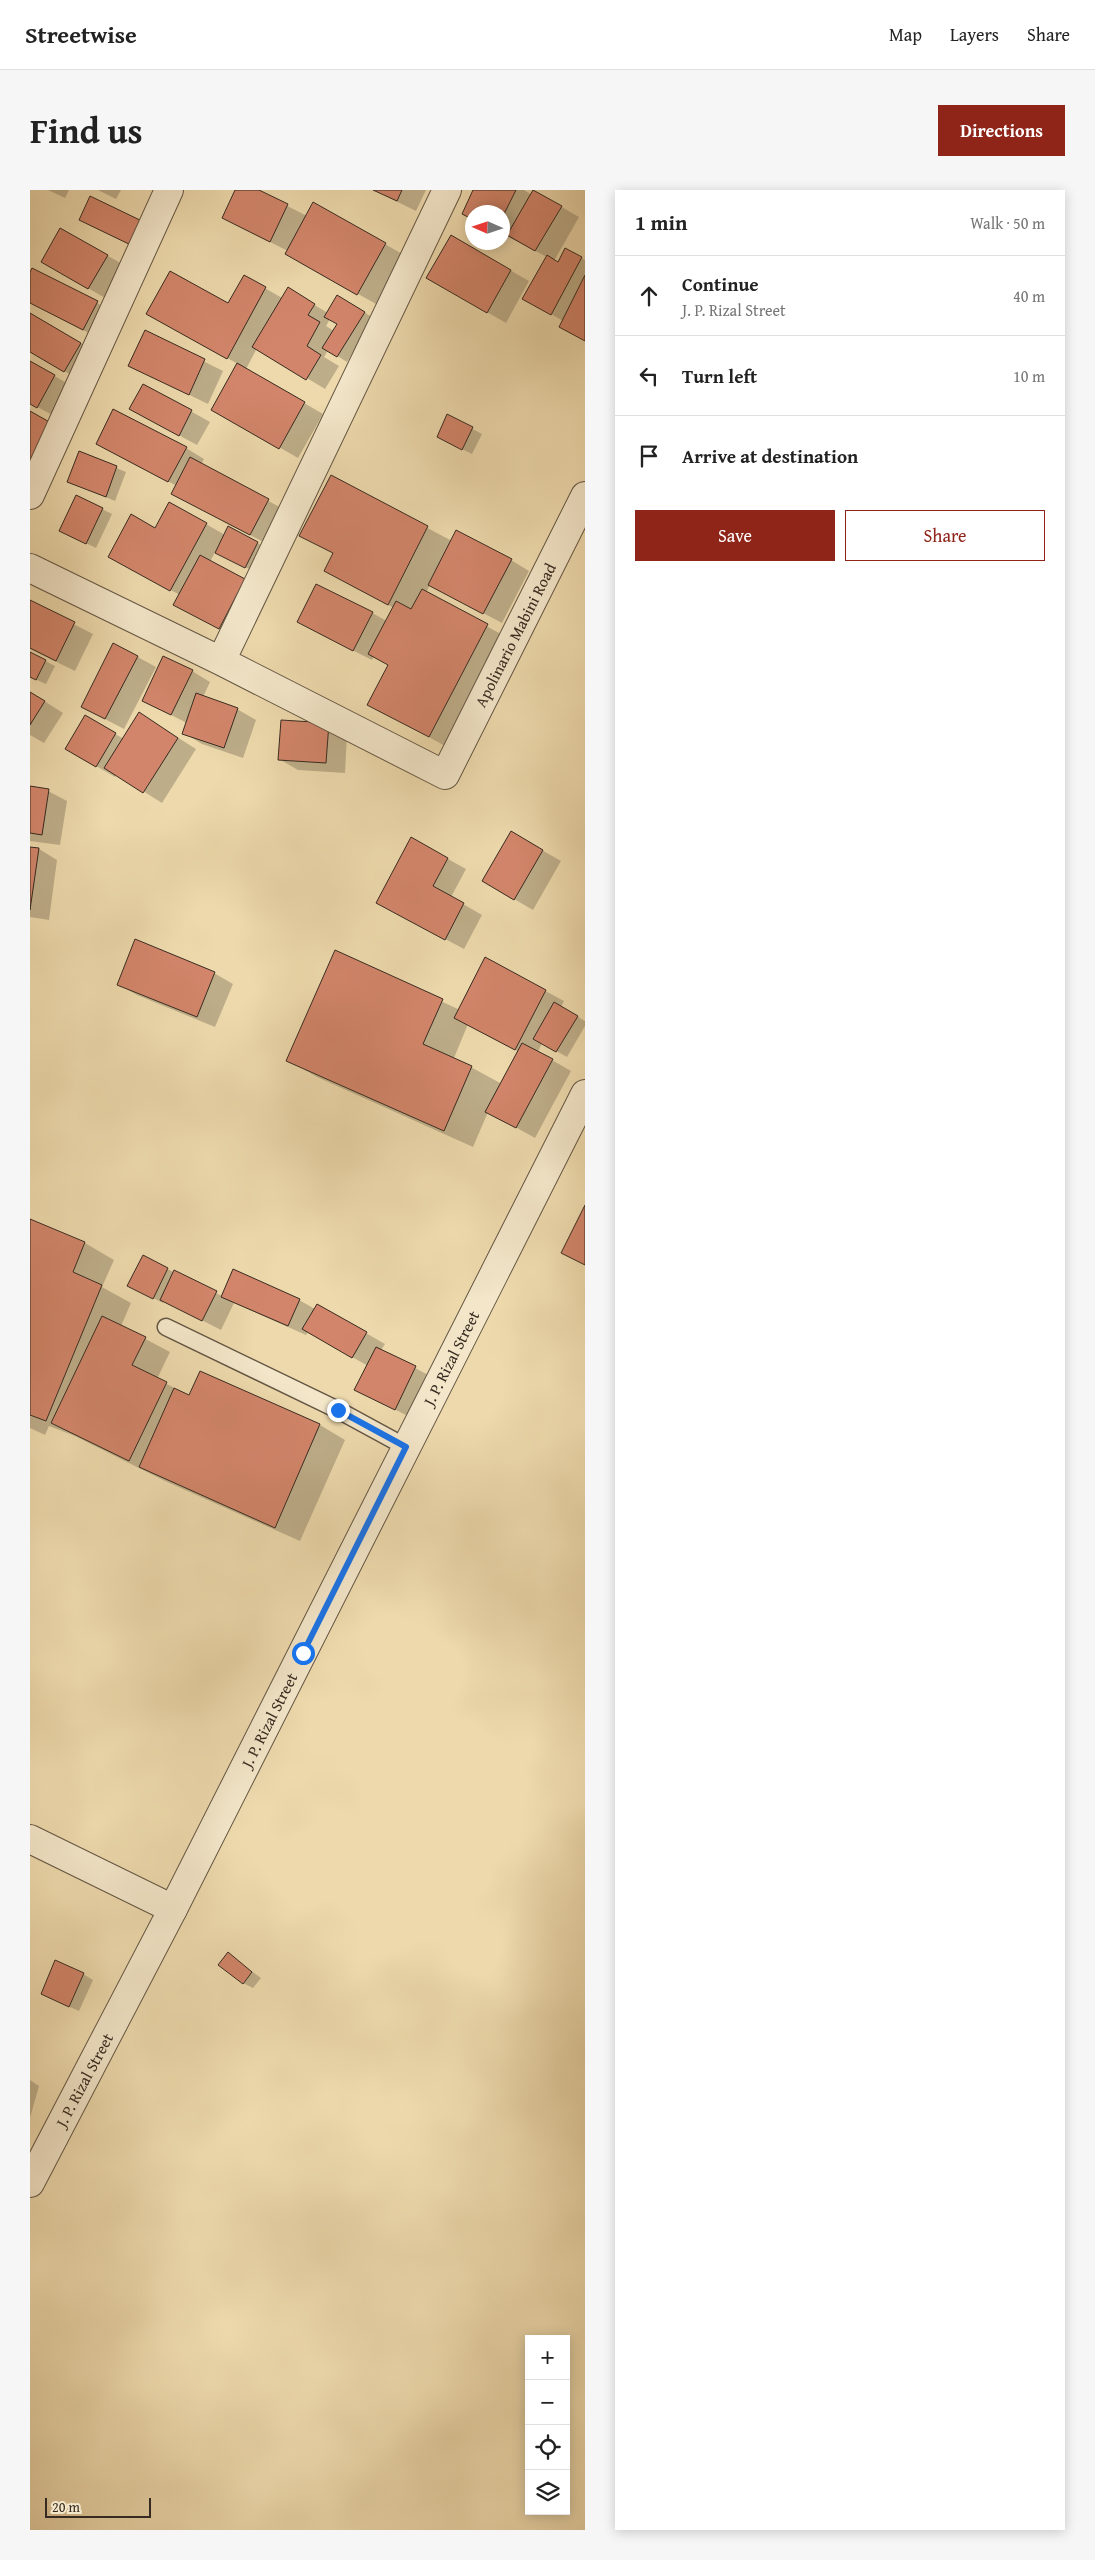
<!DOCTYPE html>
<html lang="en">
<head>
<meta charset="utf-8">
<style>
  :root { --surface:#fff; --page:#f6f6f6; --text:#222; --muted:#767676; --line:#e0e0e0; --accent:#8f2418 }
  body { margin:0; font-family:"Gentium Book Plus",serif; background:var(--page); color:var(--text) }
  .controls { position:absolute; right:15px; bottom:15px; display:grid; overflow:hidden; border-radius:0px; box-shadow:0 2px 12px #0003 }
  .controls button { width:45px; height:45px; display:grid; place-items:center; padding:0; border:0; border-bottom:1px solid var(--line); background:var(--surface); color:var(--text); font:25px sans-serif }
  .compass { position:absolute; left:435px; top:15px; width:45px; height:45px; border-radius:50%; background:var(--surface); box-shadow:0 2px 12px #0003; rotate:273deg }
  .scale { position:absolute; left:15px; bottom:12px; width:106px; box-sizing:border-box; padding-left:5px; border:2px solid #372b21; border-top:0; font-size:14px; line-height:18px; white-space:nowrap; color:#372b21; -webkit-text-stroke:4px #f3e6c9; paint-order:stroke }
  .stop { position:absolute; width:15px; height:15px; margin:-11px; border:4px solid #1a73e8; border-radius:50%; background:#fff }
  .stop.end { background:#1a73e8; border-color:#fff; box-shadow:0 1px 5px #0008 }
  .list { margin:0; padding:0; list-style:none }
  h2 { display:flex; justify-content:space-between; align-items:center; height:65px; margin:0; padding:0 20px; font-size:21px }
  h2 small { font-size:16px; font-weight:400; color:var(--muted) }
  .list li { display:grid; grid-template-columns:32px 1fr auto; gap:15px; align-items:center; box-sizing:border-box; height:80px; padding:0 20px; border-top:1px solid var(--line) }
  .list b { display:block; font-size:19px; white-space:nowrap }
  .list p { margin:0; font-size:16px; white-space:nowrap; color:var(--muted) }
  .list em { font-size:16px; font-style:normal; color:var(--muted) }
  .actions { display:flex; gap:10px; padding:15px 20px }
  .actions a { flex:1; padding:11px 0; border:1px solid var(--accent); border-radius:0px; text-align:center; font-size:18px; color:var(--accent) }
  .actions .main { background:var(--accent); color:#fff }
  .icon { flex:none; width:28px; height:28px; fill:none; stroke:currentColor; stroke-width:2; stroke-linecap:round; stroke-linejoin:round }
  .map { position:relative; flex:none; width:555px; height:2340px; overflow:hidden; border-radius:0px }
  header { display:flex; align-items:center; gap:30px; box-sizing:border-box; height:70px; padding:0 25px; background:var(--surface); border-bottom:1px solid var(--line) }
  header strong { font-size:24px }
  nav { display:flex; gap:28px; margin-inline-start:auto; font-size:18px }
  .intro { display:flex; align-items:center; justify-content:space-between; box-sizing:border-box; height:120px; padding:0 30px }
  h1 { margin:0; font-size:35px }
  .button { padding:12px 22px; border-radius:0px; background:var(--accent); color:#fff; font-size:18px; font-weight:700 }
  main { display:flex; gap:30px; padding:0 30px }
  aside { flex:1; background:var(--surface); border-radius:0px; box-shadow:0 2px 12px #0003 }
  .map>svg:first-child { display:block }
  .shadow { fill:#0003; fill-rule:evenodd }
  .building { fill:#d2856a; stroke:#372b21 }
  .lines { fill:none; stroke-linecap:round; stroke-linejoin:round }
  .service-casing { stroke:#645644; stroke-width:19 }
  .minor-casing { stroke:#645644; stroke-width:30 }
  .tertiary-casing { stroke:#645644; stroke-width:30 }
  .service { stroke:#f3e6c9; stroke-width:16 }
  .minor { stroke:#f3e6c9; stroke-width:28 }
  .tertiary { stroke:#f3e6c9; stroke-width:28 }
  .route { stroke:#1a73e8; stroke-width:6 }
  .labels { text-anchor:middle; stroke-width:4; stroke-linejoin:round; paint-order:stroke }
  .street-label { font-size:16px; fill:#372b21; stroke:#f3e6c9 }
</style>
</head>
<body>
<header>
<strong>Streetwise</strong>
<nav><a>Map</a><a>Layers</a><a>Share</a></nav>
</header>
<div class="intro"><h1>Find us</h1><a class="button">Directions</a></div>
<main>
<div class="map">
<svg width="555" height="2340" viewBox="0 0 555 2340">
  <rect width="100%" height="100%" fill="#edd9ac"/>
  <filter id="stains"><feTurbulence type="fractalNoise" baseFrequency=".004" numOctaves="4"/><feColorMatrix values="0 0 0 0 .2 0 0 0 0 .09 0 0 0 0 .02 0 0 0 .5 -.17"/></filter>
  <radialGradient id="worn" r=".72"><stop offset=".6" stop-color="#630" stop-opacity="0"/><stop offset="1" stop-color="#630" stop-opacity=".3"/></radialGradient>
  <!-- shadow -->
  <path class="shadow" d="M18 0H39L35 8Z
    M68 0H91L86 9Z
    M206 0H226L277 26 355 54 374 65 346 114 275 74 258 61 212 38Z
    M343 0H396L386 21Z
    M445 0H494L502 5 504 1 549 27 524 71 528 73 536 59 555 70V151L533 131 494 108 517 67 472 44V22H442V28L434 23Z
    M50 29 122 65 69 40Z
    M31 40 96 76 77 109 12 72Z
    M422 47 499 91 476 133 398 88Z
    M0 85 67 113 86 123 72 150 0 112Z
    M214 86 252 108 276 110 298 123 307 107 344 128 317 172 298 160 294 167 309 176 295 199 227 158 216 179 293 224 268 268 183 219 208 174 136 134 199 115ZM300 129 309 134 304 141 296 136Z
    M0 124 69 164 53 192 0 161Z
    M115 142 193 181 178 214 100 176Z
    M0 172 42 196 26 227 0 213Z
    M114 195 180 232 167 255 119 229Z
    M418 226 452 244 442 264 418 252Z
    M156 258 174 269 171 275 257 321 239 355 142 304 147 296 86 264Z
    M50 263 96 282 85 311 39 292Z
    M301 287 422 351 481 370 499 381 472 433 400 395 396 403 482 450 424 561 339 514 359 475 344 466 342 470 288 443 342 423 357 431 364 418 320 395 304 364 271 345Z
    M72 319 82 324 66 358 41 346Z
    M176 334 195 345 227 353 237 358 225 382 185 362 180 372 215 390 208 449 163 425 150 405 98 377 125 339Z
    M0 412 63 444 45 481 0 459Z
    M84 454 126 477 94 539 71 527Z
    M0 463 25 476 16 494 0 487Z
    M162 481 180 492 173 507 207 519 226 530 213 568 172 554 154 543 157 533 113 511Z
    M0 502 33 523 14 553 0 545Z
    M55 527 94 549 128 535 166 559 132 613 86 584 85 587 37 559Z
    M252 531 317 545 315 583 268 580 249 569Z
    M0 598 18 601 37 611 30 655 0 651Z
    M482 643 531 671 503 720 453 691Z
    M382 649 436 679 421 707 452 725 434 759 366 723Z
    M0 658 9 659 27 670 19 730 0 727Z
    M305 762 430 820 456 769 534 811 531 817 555 831V836L537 867 512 853 508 862 541 881 505 948 458 922 443 957 287 887 258 870ZM438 834 489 862 472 894 424 868Z
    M184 783 203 794 185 837 107 805 89 795Z
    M0 1030 55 1053 84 1070 72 1097 101 1113 91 1136 140 1162 127 1189 160 1206 171 1183 290 1235 315 1250 270 1351 135 1291 45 1246 19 1236 15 1245 0 1238Z
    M113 1067 192 1106 269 1110 285 1119 287 1115 355 1154 351 1160 404 1188 384 1229 326 1200 338 1176 278 1142 276 1145 204 1113 191 1140 134 1111 133 1113 109 1101Z
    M198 1764 231 1788 223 1798 213 1793Z
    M53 1784 63 1790 49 1821 22 1809Z
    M0 1890 9 1896 0 1928Z"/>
  <!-- building -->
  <path class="building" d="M205 0H229L258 14 240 52 192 28Z
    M343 0H372L367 11Z
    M443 0H486L472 28V22H442V29L432 24Z
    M503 0 532 16 505 61 477 45Z
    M60 6 114 32 103 56 49 30Z
    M283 12 356 53 327 105 255 64Z
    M30 38 78 65 58 99 11 72Z
    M421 45 481 80 457 123 396 88Z
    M535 58 552 67 521 125 492 109 517 65 528 72Z
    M2 78 68 111 53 140 0 113V82Z
    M140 81 198 113 214 85 236 97 197 169 116 124Z
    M555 85V151L529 137Z
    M258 97 285 114 278 125 290 132 277 156 291 165 276 190 222 157Z
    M307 105 335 122 307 167 292 158 307 134 294 127Z
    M0 123 51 153 34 182 0 162Z
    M115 140 175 169 159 205 98 176Z
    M0 171 25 185 7 218 0 214Z
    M207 173 275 212 249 259 181 220Z
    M113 194 162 220 149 246 99 219Z
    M83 219 157 257 138 292 66 254Z
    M0 221 23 234 0 275Z
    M417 224 443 237 432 260 407 247Z
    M49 261 87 276 76 307 37 292Z
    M160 267 239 309 220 345 141 304Z
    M301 285 398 336 358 415 294 381 303 363 269 346Z
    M46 305 73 318 56 354 29 341Z
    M139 312 177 333 140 401 78 367 101 324 125 338Z
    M198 336 228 352 215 378 185 363Z
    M426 340 482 369 453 424 398 395Z
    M170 365 215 389 189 439 143 415Z
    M286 394 343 422 323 461 267 432Z
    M392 399 458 434 399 547 337 515 358 475 338 464 366 411 381 419Z
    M0 410 45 432 26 471 0 458Z
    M83 453 108 466 75 529 51 517Z
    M0 462 16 470 6 490 0 487Z
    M133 466 163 480 141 525 112 511Z
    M0 502 15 511 0 535Z
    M166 503 208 518 194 558 152 544Z
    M109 522 148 548 113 603 74 578Z
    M55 525 86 543 66 577 35 559Z
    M251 530 299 533 296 573 248 570Z
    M0 596 19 599 12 645 0 643Z
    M481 641 513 660 484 710 452 691Z
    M381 647 418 668 403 696 434 713 415 750 346 713Z
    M0 657 9 658 0 720Z
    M105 749 185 782 167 827 87 795Z
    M305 760 413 809 393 854 442 876 414 941 256 871Z
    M455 767 516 800 485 860 424 828Z
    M524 812 548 826 526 862 503 849Z
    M492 853 523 869 486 938 455 922Z
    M555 1015V1075L531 1063Z
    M0 1029 55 1052 43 1082 72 1095 16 1231 0 1225Z
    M113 1065 138 1078 123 1109 97 1096Z
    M203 1079 270 1109 258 1136 191 1107Z
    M144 1080 187 1101 172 1131 130 1110Z
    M287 1114 337 1142 322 1168 272 1139Z
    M72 1126 116 1147 102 1175 137 1192 99 1271 21 1233Z
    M346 1157 386 1176 365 1220 324 1200Z
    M170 1181 290 1234 245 1338 109 1277 144 1198 159 1205Z
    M198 1762 222 1782 213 1794 188 1775Z
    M25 1770 54 1783 39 1817 11 1804Z"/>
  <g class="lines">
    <!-- service casing -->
    <g class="service-casing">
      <path id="service" d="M136 1137 308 1220 376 1257"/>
    </g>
    <!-- minor casing -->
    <g class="minor-casing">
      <path id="minor" d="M0 305 139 0
        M0 378 191 471 415 585 555 306
        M191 471 417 0
        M0 1649 143 1719"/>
    </g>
    <!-- tertiary casing -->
    <g class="tertiary-casing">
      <path id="tertiary" d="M0 1993 143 1719 555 904"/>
    </g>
    <!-- service -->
    <use href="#service" class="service"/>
    <!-- minor -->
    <use href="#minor" class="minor"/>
    <!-- tertiary -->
    <use href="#tertiary" class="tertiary"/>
  </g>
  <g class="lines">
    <!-- route -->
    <path class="route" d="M273 1463 376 1257 308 1220"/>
  </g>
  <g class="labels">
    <!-- street labels -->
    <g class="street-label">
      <text transform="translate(485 445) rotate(-63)" y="6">Apolinario Mabini Road</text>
      <text transform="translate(421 1168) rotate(-63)" y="6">J. P. Rizal Street</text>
      <text transform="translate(239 1530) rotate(-63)" y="6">J. P. Rizal Street</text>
      <text transform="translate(54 1890) rotate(-62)" y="6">J. P. Rizal Street</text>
    </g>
  </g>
  <rect width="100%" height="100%" filter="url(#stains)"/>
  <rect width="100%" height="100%" fill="url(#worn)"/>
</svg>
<div class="controls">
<button>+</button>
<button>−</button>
<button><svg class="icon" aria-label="locate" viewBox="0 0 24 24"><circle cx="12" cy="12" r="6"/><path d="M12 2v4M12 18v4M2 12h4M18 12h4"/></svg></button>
<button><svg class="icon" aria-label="layers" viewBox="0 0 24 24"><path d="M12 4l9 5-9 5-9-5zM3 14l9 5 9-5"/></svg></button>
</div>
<svg class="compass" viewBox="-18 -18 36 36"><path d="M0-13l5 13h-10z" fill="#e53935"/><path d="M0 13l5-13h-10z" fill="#767676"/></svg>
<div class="scale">20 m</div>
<div class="stop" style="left:273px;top:1463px"></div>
<div class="stop end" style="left:308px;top:1220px"></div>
</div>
<aside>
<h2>1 min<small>Walk · 50 m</small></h2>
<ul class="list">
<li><svg class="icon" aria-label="ahead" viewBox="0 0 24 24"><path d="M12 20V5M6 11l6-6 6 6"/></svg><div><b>Continue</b><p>J. P. Rizal Street</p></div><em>40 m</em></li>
<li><svg class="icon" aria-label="left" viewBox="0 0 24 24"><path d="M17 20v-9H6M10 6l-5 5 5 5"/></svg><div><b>Turn left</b></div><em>10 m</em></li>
<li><svg class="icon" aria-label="arrive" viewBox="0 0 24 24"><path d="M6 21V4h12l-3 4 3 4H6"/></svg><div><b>Arrive at destination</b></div></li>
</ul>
<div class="actions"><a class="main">Save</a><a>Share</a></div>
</aside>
</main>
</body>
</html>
